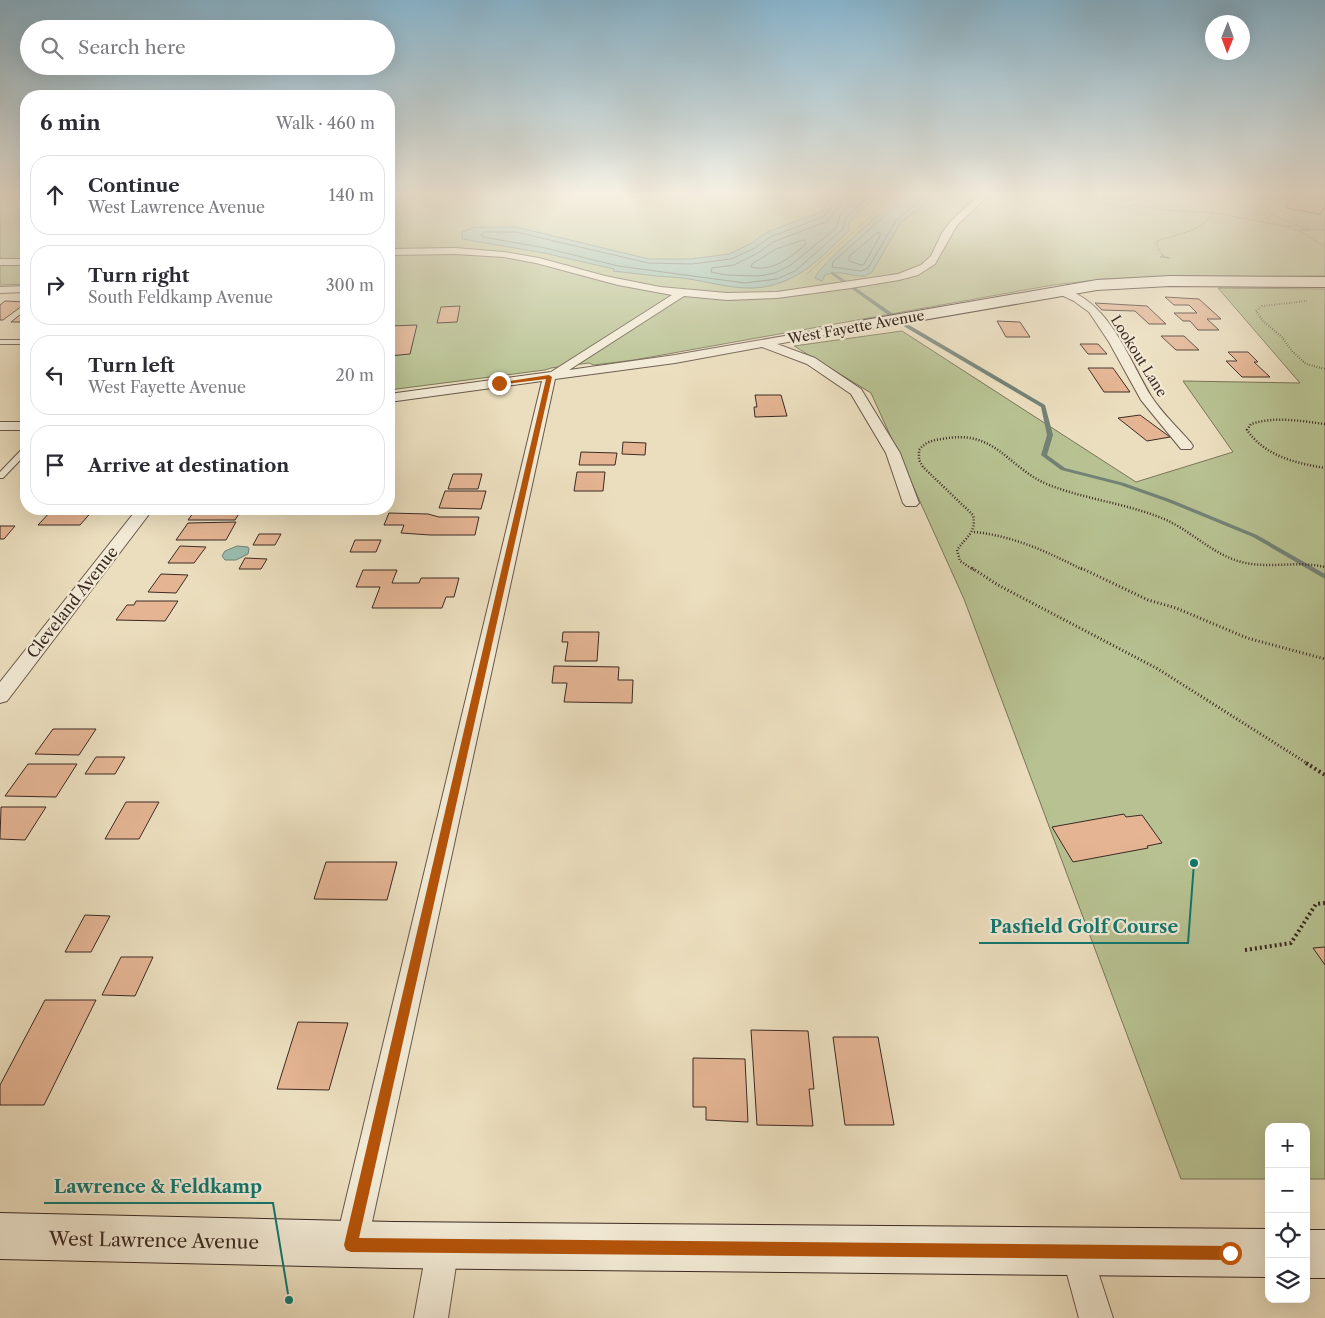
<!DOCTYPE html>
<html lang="en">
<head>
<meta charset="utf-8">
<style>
  :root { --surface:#fff; --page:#f2f2f3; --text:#2b2b33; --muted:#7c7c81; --line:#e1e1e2 }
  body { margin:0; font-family:"Libre Caslon Text",serif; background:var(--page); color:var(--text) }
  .controls { position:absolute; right:15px; bottom:15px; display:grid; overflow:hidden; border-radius:10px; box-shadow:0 5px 20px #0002 }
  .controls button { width:45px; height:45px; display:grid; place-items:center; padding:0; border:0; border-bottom:1px solid var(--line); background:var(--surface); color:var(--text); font:25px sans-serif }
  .compass { position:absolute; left:1205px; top:15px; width:45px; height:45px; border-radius:50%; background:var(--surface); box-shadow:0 5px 20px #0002; rotate:181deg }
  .stop { position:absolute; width:15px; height:15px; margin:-11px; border:4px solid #b45309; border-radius:50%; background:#fff }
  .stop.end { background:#b45309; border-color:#fff; box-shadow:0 1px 5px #0008 }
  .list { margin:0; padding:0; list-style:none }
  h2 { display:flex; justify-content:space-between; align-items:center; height:65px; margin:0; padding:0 20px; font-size:21px }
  h2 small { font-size:16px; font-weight:400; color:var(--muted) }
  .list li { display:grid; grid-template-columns:32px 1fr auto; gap:15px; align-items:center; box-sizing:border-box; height:80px; margin:0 10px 10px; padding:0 10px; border:1px solid var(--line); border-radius:20px }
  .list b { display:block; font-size:19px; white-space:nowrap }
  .list p { margin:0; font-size:16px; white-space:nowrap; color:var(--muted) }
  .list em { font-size:16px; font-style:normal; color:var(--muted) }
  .icon { flex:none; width:28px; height:28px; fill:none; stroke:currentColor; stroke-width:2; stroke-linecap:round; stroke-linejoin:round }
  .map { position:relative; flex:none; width:1325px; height:1318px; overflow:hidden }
  .search { position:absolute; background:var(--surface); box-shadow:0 5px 20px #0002; left:20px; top:20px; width:375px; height:55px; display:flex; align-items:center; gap:12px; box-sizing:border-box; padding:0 18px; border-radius:28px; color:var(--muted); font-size:19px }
  .panel { position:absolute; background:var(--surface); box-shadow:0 5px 20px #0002; left:20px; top:90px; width:375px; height:425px; border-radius:20px }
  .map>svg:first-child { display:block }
  .green { fill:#b7c191; stroke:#7a765a }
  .water { fill:#98bcae; stroke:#738276 }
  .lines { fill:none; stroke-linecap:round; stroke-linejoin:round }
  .shore { stroke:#6a7368; stroke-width:1 }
  .stream { fill:#738276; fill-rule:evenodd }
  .building { fill:#e4b493; stroke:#3c2a23 }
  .lane-casing { stroke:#68574a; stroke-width:2 }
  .street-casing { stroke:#68574a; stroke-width:2 }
  .secondary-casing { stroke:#3c2a23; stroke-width:2 }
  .path-far4 { stroke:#3c2a23; stroke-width:1; stroke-dasharray:0.5 1; stroke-linecap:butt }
  .path-far3 { stroke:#3c2a23; stroke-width:2; stroke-dasharray:0.5 2; stroke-linecap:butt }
  .path-far2 { stroke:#3c2a23; stroke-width:2.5; stroke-dasharray:1 2; stroke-linecap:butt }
  .path-far1 { stroke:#3c2a23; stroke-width:3; stroke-dasharray:1 2.5; stroke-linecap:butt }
  .path { stroke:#3c2a23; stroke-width:4; stroke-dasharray:2 3; stroke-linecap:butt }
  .lane { fill:#f2ead5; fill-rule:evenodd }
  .street { fill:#f2ead5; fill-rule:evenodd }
  .secondary { fill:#f2ead5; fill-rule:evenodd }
  .route { fill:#b45309 }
  .labels { text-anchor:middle; stroke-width:4.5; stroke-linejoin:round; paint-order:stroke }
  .far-street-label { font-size:14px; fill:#3c2a23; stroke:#f2ead5 }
  .street-label { font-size:16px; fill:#3c2a23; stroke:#f2ead5 }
  .near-street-label { font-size:19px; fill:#3c2a23; stroke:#f2ead5 }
  .leader { fill:none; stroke:#0f766e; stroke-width:2 }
  .callout-dot { fill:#0f766e; stroke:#f2ead5; stroke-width:2 }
  .callout-label { font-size:18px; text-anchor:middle; font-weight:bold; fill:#0f766e; stroke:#f2ead5; stroke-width:4.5; stroke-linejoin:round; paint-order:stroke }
</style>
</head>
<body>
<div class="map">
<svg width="1325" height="1318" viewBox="0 0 1325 1318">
  <rect width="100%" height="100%" fill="#ebdebe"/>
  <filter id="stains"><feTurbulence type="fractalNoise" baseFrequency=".004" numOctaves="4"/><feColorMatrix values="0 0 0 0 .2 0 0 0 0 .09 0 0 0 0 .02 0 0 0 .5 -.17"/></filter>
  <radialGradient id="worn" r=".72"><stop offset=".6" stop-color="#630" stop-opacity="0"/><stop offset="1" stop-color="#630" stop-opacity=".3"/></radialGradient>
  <!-- green -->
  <path class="green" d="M0 196H26V284L0 285Z
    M389 196H1325V276L1160 277 1104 279 1053 285 634 360 594 365 589 363 551 368 545 370 389 390Z
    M1218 288 1325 289V1179H1306V1127H1269V1179H1181L964 599 871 393 794 346 902 331 1136 482 1233 452 1183 381 1300 383Z"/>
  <!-- water -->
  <path class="water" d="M835 196H887L874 199 868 203 849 222V231C833 245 815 265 797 275 750 302 715 279 670 277 651 276 632 273 613 271L614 269 544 253 462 239V232L475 227H516L649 259H691L729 254 752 243 767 232 821 212 827 201Z
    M899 196H934L925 205 901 222 872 272 865 276C849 277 843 269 825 275L822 281 815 278C817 267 886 209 899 196Z
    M237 546 248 547 249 549 248 554 236 560H225L222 556 225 551Z"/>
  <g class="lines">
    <!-- shore -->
    <path class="shore" d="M837 196 836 201 823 217 770 237 755 248 731 259 692 264 648 263 516 232H484L481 235 483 237 545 248 618 266 745 283 777 279 795 271 843 229 845 219 869 196
      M843 196 841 204 826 222 773 242 758 253 734 265 712 268 711 272 726 275 759 276 775 273 791 265 837 227 840 215 859 196
      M902 196 900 202 833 262 832 267 861 271 868 268 897 219 927 196
      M877 233H880V236L864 264 861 265 849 261V257Z
      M804 240 806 244C790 258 773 272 751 267L752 264 776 249Z"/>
    <!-- stream -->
    <path class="stream" d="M831 272H833L909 325 1045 405 1053 435 1047 455 1065 468 1124 483 1172 500 1257 535 1325 574V579L1253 537 1168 502 1120 485 1061 470 1041 455 1047 435 1041 407 905 327 831 274Z"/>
  </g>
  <!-- building -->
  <path class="building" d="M1281 196H1325V207L1320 214 1286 208 1294 198Z
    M1165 297 1199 299 1221 319H1207L1219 330H1198L1190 321H1183L1174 313H1197L1189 305H1174Z
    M5 301 26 302V303L3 320H0V305Z
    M1095 303 1147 306 1166 324H1149L1135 311 1102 310Z
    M460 306 457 322 437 323 441 307Z
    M26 310V322H11Z
    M997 321 1020 322 1030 337H1006Z
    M417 325 410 354 389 356V326Z
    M1161 336H1184L1199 350H1176Z
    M1080 344H1098L1107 354H1088Z
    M1228 352H1248L1258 362H1254L1270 377H1242L1226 361H1237Z
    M1088 368H1113L1130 392H1104Z
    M755 395H781L787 416 755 417 754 407H757Z
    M1140 415 1170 437 1147 441 1118 418Z
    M623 442 646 443 645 455 622 454Z
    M581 452 617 453 615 465H579Z
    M577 472H605L603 491H574Z
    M453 474H482L478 489H448Z
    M445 491H486L481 509 439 508Z
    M53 509H94L80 525H38Z
    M196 509H242L235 520H188Z
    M389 513 428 514 439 517H479L475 535H430L401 533 404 525H384Z
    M236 522 226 540H176L188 523Z
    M0 526H15L4 539H0Z
    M259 534H281L275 545H253Z
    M355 540H381L376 552H350Z
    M180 546 206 547 194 563H168Z
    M245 558 267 559 261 569H239Z
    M363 570H397L392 583H419L421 578H459L454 597H446L442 608H372L380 587H356Z
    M161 574 188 575 176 593 148 592Z
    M136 601H178L165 621 116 620 127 605H134Z
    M563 632H599L597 661H565L568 642H562Z
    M554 666 619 667 618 680H633L632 703 564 702 567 683H552Z
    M53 729H96L79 755 35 754Z
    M96 757H125L115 774H85Z
    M28 764H77L56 797 5 796Z
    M126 802H159L139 839H105Z
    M1 807H46L25 840 0 839Z
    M1124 814 1126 817 1142 815 1162 843 1147 846 1148 848 1073 862 1052 827Z
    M326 862H397L387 900 314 899Z
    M85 915 110 916 91 952H65Z
    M1325 947V965L1313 948Z
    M121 957H153L135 996 102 995Z
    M45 1000H96L44 1105H0V1085Z
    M298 1022 348 1023 329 1090 277 1089Z
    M751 1030 808 1031 814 1089H809L813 1126 757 1125Z
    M833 1037H878L894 1125H845Z
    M693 1058 745 1059 748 1122 706 1120V1107H693Z"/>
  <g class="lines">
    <!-- lane casing -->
    <g class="lane-casing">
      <path id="lane" d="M0 340H26V344H0Z
        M23 448H26V454L3 478H0V472Z"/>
    </g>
    <!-- street casing -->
    <g class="street-casing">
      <path id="street" d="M978 196H988L957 225 935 264 918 275 899 280 851 288 777 298 727 300 684 296 569 370 675 355 865 322 869 323 871 325 869 327 865 328 777 344 815 358 861 389 900 453 919 503 916 506H906L903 503 886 453 851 394 807 364 762 347 675 363 555 379 367 1245 362 1256 351 1261 340 1256 335 1245 542 381 389 402V394L551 372 672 295 618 285 536 263 504 257 455 254 389 255V249L455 248 504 252 539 258 605 276 660 287 727 293 777 292 898 274 921 265 931 256 942 233 951 221Z
        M0 259H26V265H0Z
        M26 286V292L0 293V287Z
        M1061 288C1109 300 1128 358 1151 396 1162 413 1178 428 1191 443L1193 446 1191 449H1181L1141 400 1109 342 1089 312 1074 301 1057 293 1056 291 1057 289Z
        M0 422H26V430H0Z
        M137 509H153L7 701 0 703V682Z
        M443 1230 454 1235 459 1246 448 1318H414L427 1246 432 1235Z
        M1077 1236 1088 1241 1113 1318H1079L1061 1252 1066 1241Z"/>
    </g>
    <!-- secondary casing -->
    <g class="secondary-casing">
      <path id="secondary" d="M1170 276 1325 277V287L1170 286 1097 290 865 330 859 328 857 325 859 322 865 320 1097 280Z
        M0 1213 394 1222 1269 1229V1277L394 1268 0 1259Z
        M1306 1230H1325V1278H1306Z"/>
    </g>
    <!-- path-far4 -->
    <path class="path-far4" d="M1111 196 1098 201 1124 208 1143 202
      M1123 196 1142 201
      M1243 196 1270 198
      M1274 197 1279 199 1270 198Z
      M1273 199 1268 208 1269 213 1296 225
      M1134 205 1164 210 1215 213 1289 227
      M1296 225 1309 230H1297L1288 226Z
      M1309 229 1325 230
      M1300 231 1325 247
      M1163 256 1157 246V241C1179 233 1199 233 1214 213
      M1163 256 1170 258 1160 257Z
      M807 274 893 196"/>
    <!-- path-far3 -->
    <path class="path-far3" d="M1307 301 1262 306 1256 311 1263 321 1282 337 1292 351 1306 364 1325 369"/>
    <!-- path-far2 -->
    <path class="path-far2" d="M1325 424C1300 421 1276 416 1251 424L1247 430C1265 456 1295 463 1325 468
      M974 532C1014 536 1048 552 1083 570
      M974 570 960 561 957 550C966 537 977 532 973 515L923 467 919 460V450C925 442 933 440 942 439 996 428 1007 468 1049 485 1085 499 1123 503 1159 517 1187 527 1209 552 1238 561 1266 570 1296 560 1325 567"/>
    <!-- path-far1 -->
    <path class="path-far1" d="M972 568 998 585 1158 669 1308 764
      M1081 568 1148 600 1176 608 1247 638 1325 659"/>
    <!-- path -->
    <path class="path" d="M1306 763 1325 775
      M1245 950 1291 943 1316 904 1325 903"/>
    <!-- lane -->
    <use href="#lane" class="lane"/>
    <!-- street -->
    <use href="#street" class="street"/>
    <!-- secondary -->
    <use href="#secondary" class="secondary"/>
  </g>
  <!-- sky -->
  <linearGradient id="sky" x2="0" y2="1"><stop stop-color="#88b7d1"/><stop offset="0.51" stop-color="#f6f0e2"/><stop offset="1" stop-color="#f6f0e2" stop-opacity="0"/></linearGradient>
  <rect width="1325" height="381" fill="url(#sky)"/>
  <!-- route -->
  <path class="route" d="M549 375 552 377 359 1238 1230 1246 1235 1248 1237 1253 1235 1258 1230 1260 351 1252 346 1250 344 1245 546 379 499 385 497 383Z"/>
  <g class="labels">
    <!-- far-street labels -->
    <g class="far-street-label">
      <text transform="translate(856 327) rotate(-10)" y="5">West Fayette Avenue</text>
      <text transform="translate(1139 356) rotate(58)" y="5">Lookout Lane</text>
    </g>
    <!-- street labels -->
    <g class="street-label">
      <text transform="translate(72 602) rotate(-52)" y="6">Cleveland Avenue</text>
    </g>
    <!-- near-street labels -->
    <g class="near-street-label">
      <text transform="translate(154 1240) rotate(1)" y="7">West Lawrence Avenue</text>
    </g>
  </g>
  <!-- callouts -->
  <path class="leader" d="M1194 863L1188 943H979M289 1300L273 1203H44"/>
  <g class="callout-dot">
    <circle cx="1194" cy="863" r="5"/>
    <circle cx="289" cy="1300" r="5"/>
  </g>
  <g class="callout-label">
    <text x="1084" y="933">Pasfield Golf Course</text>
    <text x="158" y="1193">Lawrence &amp; Feldkamp</text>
  </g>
  <rect width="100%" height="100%" filter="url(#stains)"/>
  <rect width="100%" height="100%" fill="url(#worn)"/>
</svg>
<div class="controls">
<button>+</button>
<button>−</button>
<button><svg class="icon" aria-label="locate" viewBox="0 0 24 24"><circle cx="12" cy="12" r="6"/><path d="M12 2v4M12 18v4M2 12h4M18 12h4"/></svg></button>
<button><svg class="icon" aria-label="layers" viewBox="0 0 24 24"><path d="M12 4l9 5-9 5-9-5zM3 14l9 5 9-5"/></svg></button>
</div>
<svg class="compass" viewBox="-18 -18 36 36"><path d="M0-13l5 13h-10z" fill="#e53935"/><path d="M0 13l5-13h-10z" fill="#7c7c81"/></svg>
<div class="stop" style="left:1230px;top:1253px"></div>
<div class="stop end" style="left:499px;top:383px"></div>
<div class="search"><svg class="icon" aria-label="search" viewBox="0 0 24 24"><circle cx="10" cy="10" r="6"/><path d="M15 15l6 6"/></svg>Search here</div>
<section class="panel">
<h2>6 min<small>Walk · 460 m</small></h2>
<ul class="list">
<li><svg class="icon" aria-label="ahead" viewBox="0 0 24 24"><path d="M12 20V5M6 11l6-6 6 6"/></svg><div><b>Continue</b><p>West Lawrence Avenue</p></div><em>140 m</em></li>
<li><svg class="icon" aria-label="right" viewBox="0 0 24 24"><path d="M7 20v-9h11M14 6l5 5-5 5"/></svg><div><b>Turn right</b><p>South Feldkamp Avenue</p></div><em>300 m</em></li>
<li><svg class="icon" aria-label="left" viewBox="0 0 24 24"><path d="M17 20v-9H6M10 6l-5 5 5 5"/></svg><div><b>Turn left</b><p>West Fayette Avenue</p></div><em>20 m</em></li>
<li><svg class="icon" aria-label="arrive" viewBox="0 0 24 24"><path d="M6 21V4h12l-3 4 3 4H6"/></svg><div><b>Arrive at destination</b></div></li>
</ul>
</section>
</div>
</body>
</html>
